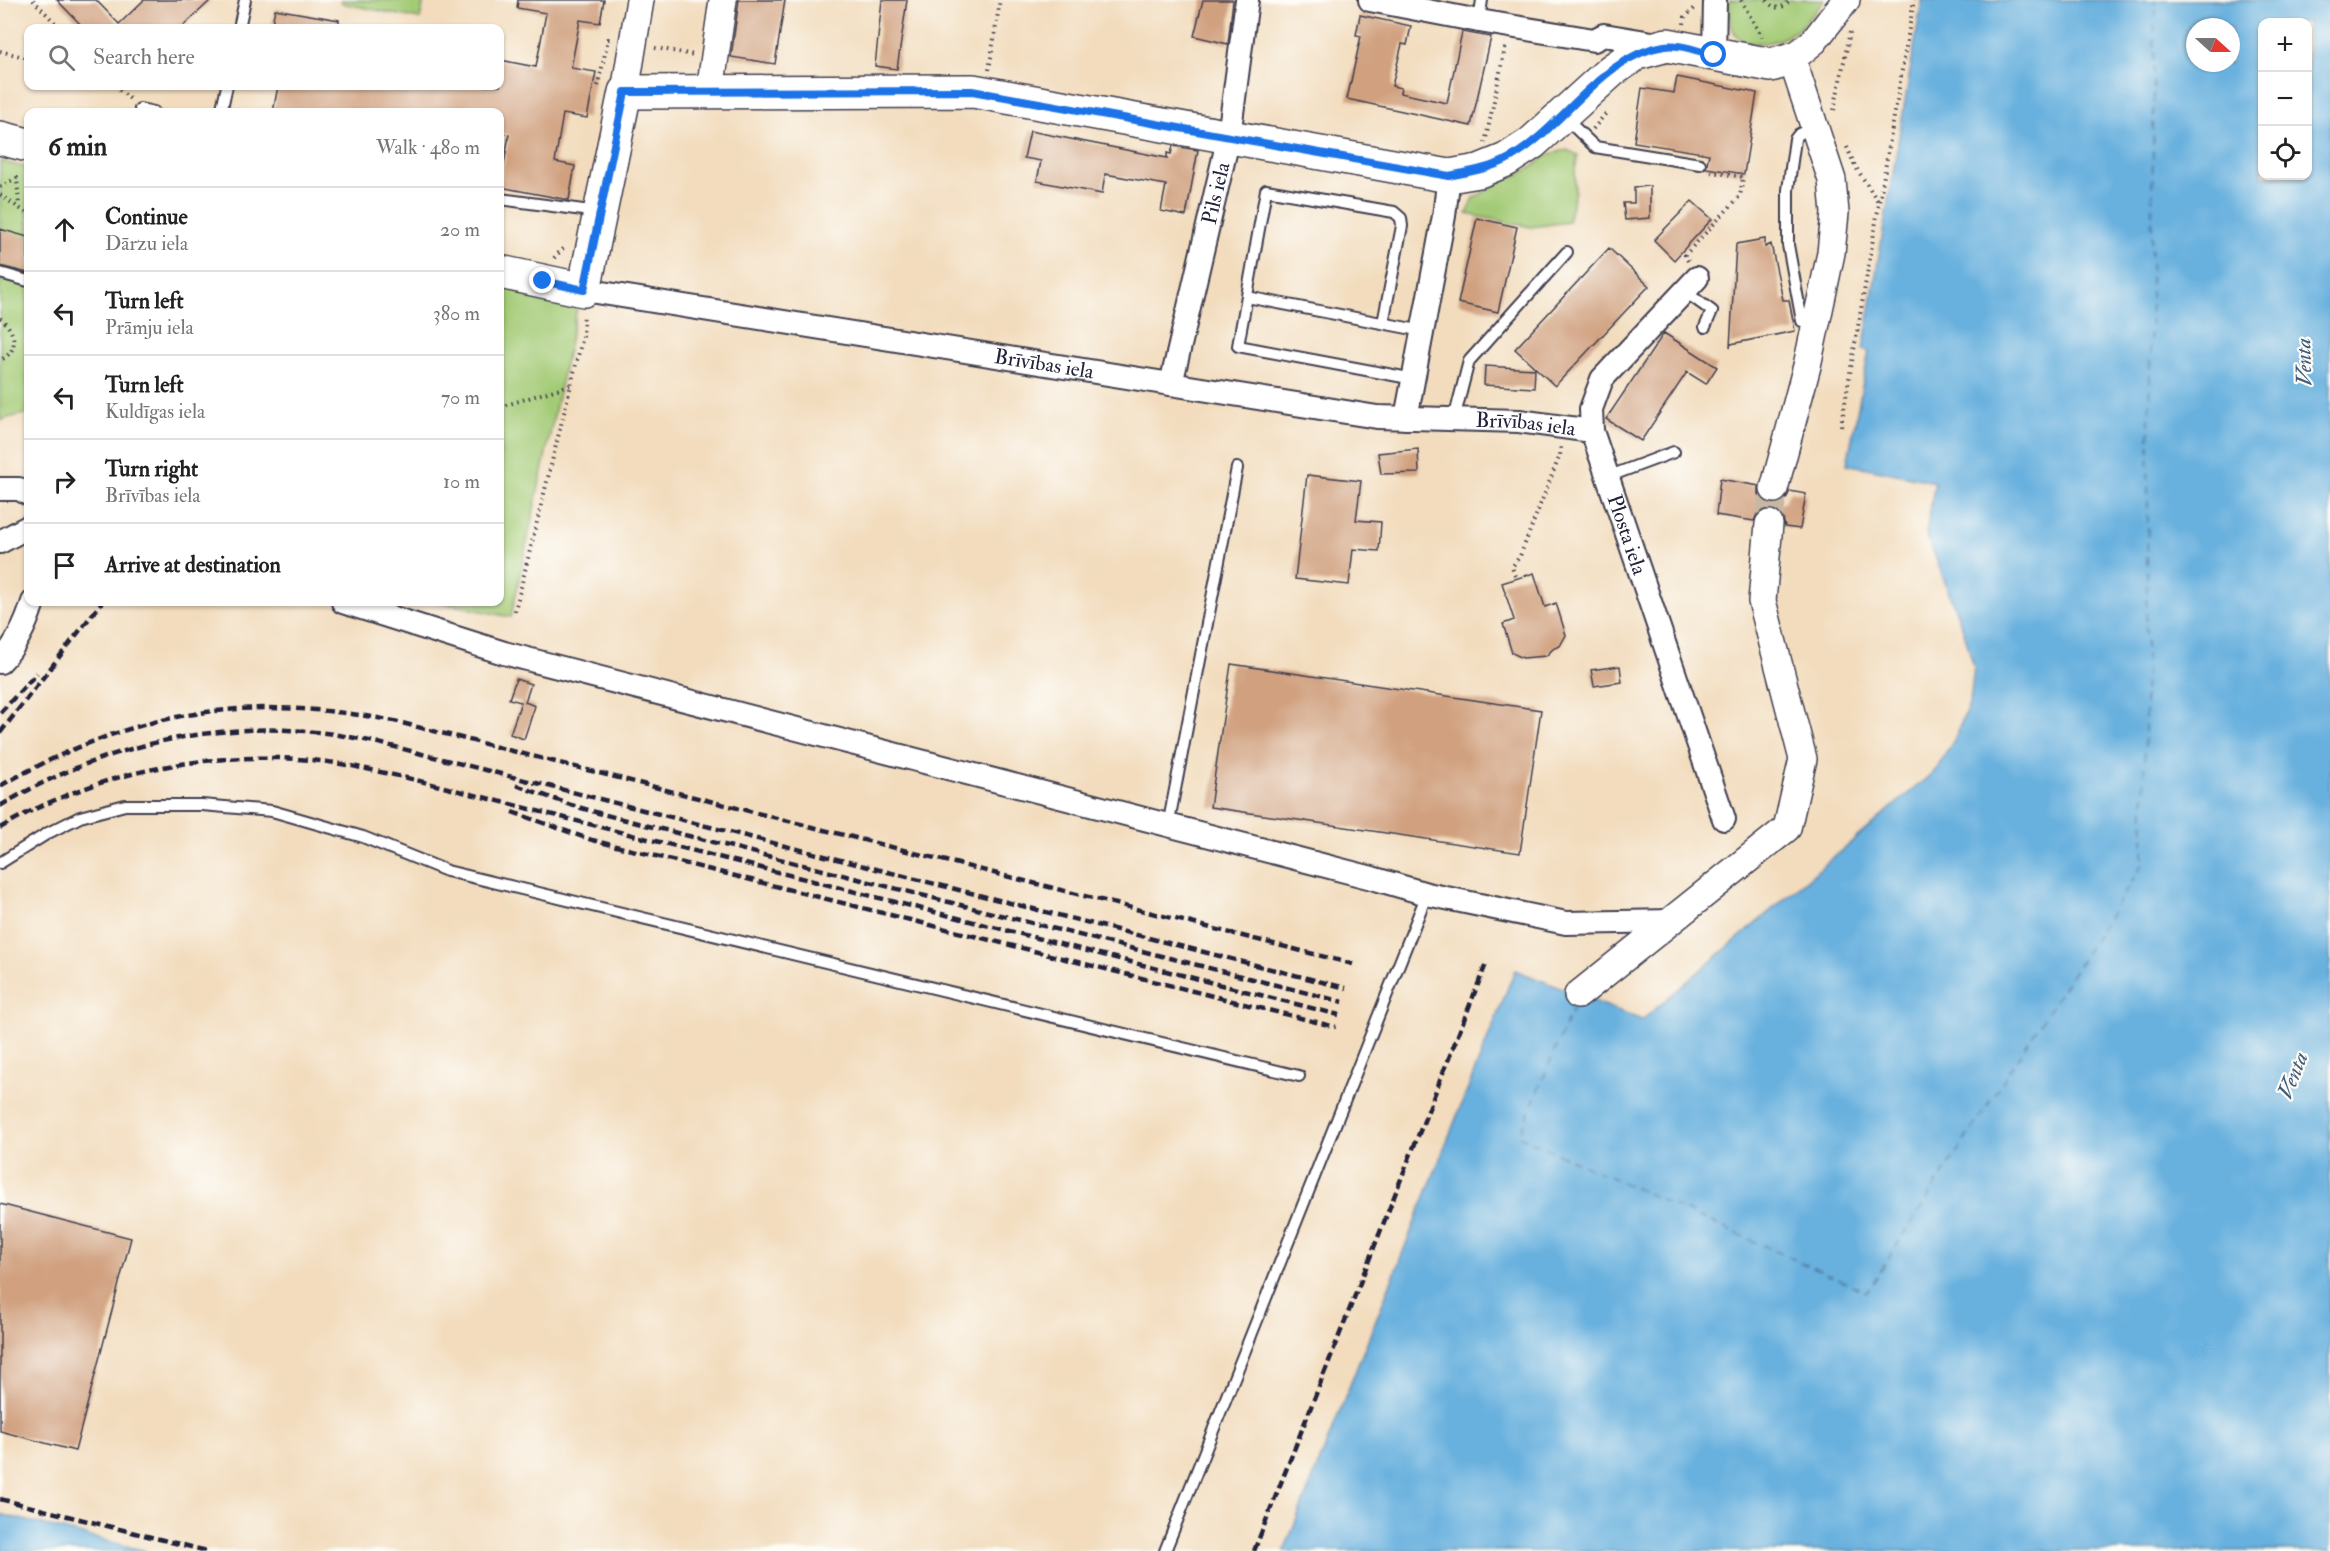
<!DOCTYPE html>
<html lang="en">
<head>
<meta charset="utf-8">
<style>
  :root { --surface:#fff; --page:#f6f6f6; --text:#222; --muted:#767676; --line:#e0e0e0 }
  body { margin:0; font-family:"IM FELL Double Pica",serif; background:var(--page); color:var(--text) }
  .controls { position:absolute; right:18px; top:18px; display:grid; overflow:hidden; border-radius:12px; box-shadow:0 2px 4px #0004 }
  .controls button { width:54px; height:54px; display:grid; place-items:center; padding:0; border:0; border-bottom:2px solid var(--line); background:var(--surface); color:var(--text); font:30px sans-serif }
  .compass { position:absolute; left:2186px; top:18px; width:54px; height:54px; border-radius:50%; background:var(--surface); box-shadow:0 2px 4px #0004; rotate:111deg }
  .stop { position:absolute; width:18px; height:18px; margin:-14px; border:4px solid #1a73e8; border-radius:50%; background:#fff }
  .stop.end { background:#1a73e8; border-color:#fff; box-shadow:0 2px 6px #0008 }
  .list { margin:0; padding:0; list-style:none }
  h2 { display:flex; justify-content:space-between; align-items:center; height:78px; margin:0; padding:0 24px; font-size:26px }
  h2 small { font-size:20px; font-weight:400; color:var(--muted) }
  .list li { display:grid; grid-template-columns:39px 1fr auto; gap:18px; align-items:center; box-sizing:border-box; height:84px; padding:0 24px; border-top:2px solid var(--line) }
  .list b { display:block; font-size:22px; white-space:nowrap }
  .list p { margin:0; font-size:20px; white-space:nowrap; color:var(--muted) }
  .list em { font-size:20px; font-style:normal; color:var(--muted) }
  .icon { flex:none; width:33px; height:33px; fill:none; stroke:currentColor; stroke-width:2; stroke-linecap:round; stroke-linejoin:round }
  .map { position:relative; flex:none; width:2330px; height:1551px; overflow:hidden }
  .search { position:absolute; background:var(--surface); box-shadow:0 2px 4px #0004; left:24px; top:24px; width:480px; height:66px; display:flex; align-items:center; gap:15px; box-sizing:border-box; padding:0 21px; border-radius:12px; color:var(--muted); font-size:22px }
  .panel { position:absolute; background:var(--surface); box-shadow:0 2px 4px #0004; left:24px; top:108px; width:480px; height:498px; border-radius:12px }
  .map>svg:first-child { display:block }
  .green { fill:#a3ca75; stroke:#627658; stroke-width:1.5 }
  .water { fill:#67b0de; stroke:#44698c; stroke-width:1.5; fill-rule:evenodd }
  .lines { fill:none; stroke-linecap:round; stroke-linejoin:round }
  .ferry { stroke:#3e5b7c; stroke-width:1.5; stroke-dasharray:8 6; stroke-linecap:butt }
  .building { fill:#d0a07f }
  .tertiary-tunnel { stroke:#c8b7a3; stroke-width:27; stroke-dasharray:27 14; stroke-linecap:butt }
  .service-casing { stroke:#413e4e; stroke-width:14 }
  .minor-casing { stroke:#413e4e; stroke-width:26 }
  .tertiary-casing { stroke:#413e4e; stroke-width:30 }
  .primary-casing { stroke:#413e4e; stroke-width:36 }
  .path { stroke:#413e4e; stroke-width:4; stroke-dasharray:1.5 4.5; stroke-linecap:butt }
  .service { stroke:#fff; stroke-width:10 }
  .minor { stroke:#fff; stroke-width:22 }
  .tertiary { stroke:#fff; stroke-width:27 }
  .primary { stroke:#fff; stroke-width:33 }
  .rail { stroke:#22223b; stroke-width:4.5; stroke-dasharray:9 4.5; stroke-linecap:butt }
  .route { stroke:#1a73e8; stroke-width:8 }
  .labels { text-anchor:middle; stroke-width:4.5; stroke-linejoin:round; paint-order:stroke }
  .street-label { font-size:21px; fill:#22223b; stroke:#fdfcf7 }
  .water-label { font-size:22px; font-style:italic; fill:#3e5b7c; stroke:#fdfcf7 }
</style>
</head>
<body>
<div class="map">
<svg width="2330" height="1551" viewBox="0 0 2330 1551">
  <rect width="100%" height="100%" fill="#fdfcf7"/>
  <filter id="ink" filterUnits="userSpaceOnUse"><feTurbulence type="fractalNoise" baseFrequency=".0167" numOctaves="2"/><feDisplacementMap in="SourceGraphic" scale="12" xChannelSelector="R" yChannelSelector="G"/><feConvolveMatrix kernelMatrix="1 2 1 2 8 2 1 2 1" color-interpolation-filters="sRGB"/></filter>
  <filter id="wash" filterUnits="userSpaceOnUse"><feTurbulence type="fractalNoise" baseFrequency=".008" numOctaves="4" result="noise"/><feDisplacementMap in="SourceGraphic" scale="24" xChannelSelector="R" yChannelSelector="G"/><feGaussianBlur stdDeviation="1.35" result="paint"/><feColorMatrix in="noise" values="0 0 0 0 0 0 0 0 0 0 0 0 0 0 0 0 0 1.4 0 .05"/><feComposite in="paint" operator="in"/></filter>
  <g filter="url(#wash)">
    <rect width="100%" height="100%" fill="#f2dcbd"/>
    <!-- green -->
    <path class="green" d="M341 0H424L420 19 341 3Z
      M1729 0H1824C1806 24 1789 44 1757 43 1748 43 1739 41 1734 32 1729 23 1730 10 1729 0Z
      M1567 150 1578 155 1575 170V191L1568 222 1531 227 1467 214 1474 198 1497 184 1531 168 1549 154Z
      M0 161 28 168V413L0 420Z
      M500 284 578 303 511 617 438 602H500Z"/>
    <!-- water -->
    <path class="water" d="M1922 0H2330V1551H1284L1515 970 1642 1020 1936 770 1954 740 1970 702 1974 667 1964 632 1926 533 1935 482 1847 464 1869 351 1863 350ZM2262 22H2308V176H2262ZM2195 27H2231V63H2195Z
      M0 1514 146 1551H0Z"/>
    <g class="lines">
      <!-- ferry -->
      <path class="ferry" d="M1573 1007 1519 1136 1867 1292 2143 864 2155 0"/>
    </g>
    <g id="blocks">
      <!-- building -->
      <path class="building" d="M57 0H96L119 24 144 0H211L181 28H84Z
        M518 0H604L600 23 580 20 571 68 596 72 587 118 563 114 555 162 575 166 569 200 500 187 509 135 500 133V112H273L278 86H500V60L536 67 546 13 517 8Z
        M739 0H785L775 64 731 57Z
        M882 0H907L897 69 875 66Z
        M1203 0H1233L1228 44 1194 36Z
        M275 9 339 20V28H271Z
        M1360 15 1411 26 1407 45 1402 44 1392 86 1401 88 1400 93 1447 103 1462 32 1491 37 1471 126 1347 99 1361 36 1356 35Z
        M1677 77 1757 93 1744 174 1706 168 1709 154 1634 142 1642 88 1674 93Z
        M1030 131 1167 158V153L1171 154 1173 146 1198 150 1186 216 1161 211 1166 185 1105 174 1102 194 1037 181 1041 161 1024 158Z
        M1650 186V218L1625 220 1623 203H1634V187Z
        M1692 201 1712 219 1674 260 1654 240Z
        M1477 218 1517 227 1498 312 1458 303Z
        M0 229 28 237V273L0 266Z
        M1765 239V247L1771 244 1783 300H1789L1795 331 1731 344 1730 347 1736 244Z
        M1609 248 1649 286 1555 386 1515 349Z
        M1664 333 1717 367 1706 384 1687 372 1641 441 1606 419Z
        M1485 366 1535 369 1534 388 1484 385Z
        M1418 449 1419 473 1381 474 1378 453Z
        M1307 475 1361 481 1356 520 1381 522 1379 551 1353 549 1349 585 1295 579Z
        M1720 479 1759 486V494L1762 500 1770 504H1779L1785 501 1790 491 1806 494 1800 529 1785 527 1783 517 1778 511 1771 508 1762 510 1757 514 1754 521 1716 515Z
        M1534 573 1545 607 1556 603 1566 635 1560 646 1554 648 1546 656 1523 658 1512 653 1503 624 1514 620 1502 583Z
        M1231 664 1541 710 1520 853 1210 807Z
        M1620 666 1622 682 1594 686 1591 670Z
        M516 679 531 684 525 702 535 706 524 739 510 734 521 702 509 699Z
        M0 1204 131 1238 75 1451 0 1431Z"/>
    </g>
  </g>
  <g filter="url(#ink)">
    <use href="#blocks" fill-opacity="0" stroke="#413e4e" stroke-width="1.5"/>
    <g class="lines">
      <!-- tertiary-tunnel -->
      <path class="tertiary-tunnel" d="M1769 524 1774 489"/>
      <!-- service casing -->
      <g class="service-casing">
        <path id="service" d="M1479 21 1482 0
          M239 28 245 0
          M140 109 154 112
          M221 112 227 86
          M1565 118 1595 147 1700 164
          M1814 127 1799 134 1795 139 1788 190V245L1802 321 1816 325
          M500 199 598 212
          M0 273 28 281
          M1684 291 1712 311 1705 327
          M1247 297 1423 331
          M1383 323 1402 226 1401 218 1394 212 1266 190 1238 346 1414 379
          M1454 419 1469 361 1567 252
          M1607 477 1674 452
          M1168 826 1237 468
          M0 863 48 833 80 817 125 805H202L272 811 363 837 447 871 1299 1076
          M1165 1551 1427 894"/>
      </g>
      <!-- minor casing -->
      <g class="minor-casing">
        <g id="minor">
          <path d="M1370 0 1479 21 1594 40 1604 35 1658 44"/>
          <path d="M1714 55 1715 0"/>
          <path id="s1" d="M1697 278 1602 379 1591 409 1592 431 1724 819"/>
          <path id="s2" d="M584 290 1377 417 1519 421 1592 431"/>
          <path id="s3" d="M1171 384 1229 136 1247 0"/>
          <path d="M1406 418 1444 216 1449 176"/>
          <path d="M0 489H19L28 494"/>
          <path d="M0 542 28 527"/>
          <path d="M343 602 504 653 1372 878 1427 894 1566 923 1672 921"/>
          <path d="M0 662C17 645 26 625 33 602"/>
        </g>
      </g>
      <!-- tertiary casing -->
      <g class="tertiary-casing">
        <path id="tertiary" d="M710 91 723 0
          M625 92 640 0
          M1774 489 1807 366 1831 253 1835 213 1832 180 1792 59 1814 41 1846 0
          M1578 995 1787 828 1803 759 1762 601 1769 524"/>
      </g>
      <!-- primary casing -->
      <g class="primary-casing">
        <path id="primary" d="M0 138 28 145
          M500 272 584 290 625 92 973 91 1449 176 1479 171 1506 160 1532 143 1611 71 1637 53 1667 45 1771 65 1792 59"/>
      </g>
      <!-- path -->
      <path class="path" d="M33 0 60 28
        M1741 0 1762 37
        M1767 0C1773 10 1783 10 1789 0
        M1684 24 1685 17 1696 7
        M655 48 695 55
        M0 51 28 58
        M989 70 1000 0
        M115 86 131 100
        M598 86 608 39H612
        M1834 110 1850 32
        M1593 129 1607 112
        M1485 143 1506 44
        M1847 147 1855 166 1879 203
        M0 187 17 178 19 206
        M0 195 28 214
        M554 258 565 246
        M1688 261 1685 255 1740 196 1743 177 1711 172
        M0 318C15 330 21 351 0 360
        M500 407 570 385
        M1841 426 1914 0
        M1515 576 1512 567 1520 556 1560 455 1561 447
        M515 611 583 336 584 314"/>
      <!-- service -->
      <use href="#service" class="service"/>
      <!-- minor -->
      <use href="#minor" class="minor"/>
      <!-- tertiary -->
      <use href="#tertiary" class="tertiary"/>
      <!-- primary -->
      <use href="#primary" class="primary"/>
      <!-- rail -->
      <path class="rail" d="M0 713 37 673
        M0 733 102 602
        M516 785 571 805 602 814 1343 1002
        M0 786C133 711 244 692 394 721L1353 964
        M0 806C100 746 217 718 333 734 363 739 393 746 422 754L1346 988
        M512 812 592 840 1336 1027
        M0 828C96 771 211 749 321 761 353 765 384 773 416 780L1339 1015
        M0 1499 207 1551
        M1254 1551 1486 964"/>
    </g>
  </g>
  <g class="lines" filter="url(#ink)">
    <!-- route -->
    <path class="route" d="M543 281 584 290 625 92 972 91 1449 176C1468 172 1488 169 1506 160 1562 131 1600 56 1664 46 1679 43 1700 52 1714 55"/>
  </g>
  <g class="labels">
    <!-- street labels -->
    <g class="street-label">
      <text dy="7" stroke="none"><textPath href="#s3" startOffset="196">Pils iela</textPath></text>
      <text dy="7" stroke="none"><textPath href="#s2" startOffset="466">Brīvības iela</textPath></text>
      <text dy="7" stroke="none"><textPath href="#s2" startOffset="952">Brīvības iela</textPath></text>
      <text dy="7" stroke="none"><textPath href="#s1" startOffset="302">Plosta iela</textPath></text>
    </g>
    <!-- water labels -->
    <g class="water-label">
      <text transform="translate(2303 362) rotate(-92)" y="8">Venta</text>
      <text transform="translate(2292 1075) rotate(-69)" y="8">Venta</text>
    </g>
  </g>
</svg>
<div class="controls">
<button>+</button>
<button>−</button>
<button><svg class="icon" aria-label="locate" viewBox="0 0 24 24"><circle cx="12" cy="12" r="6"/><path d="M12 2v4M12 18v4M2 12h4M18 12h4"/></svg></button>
</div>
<svg class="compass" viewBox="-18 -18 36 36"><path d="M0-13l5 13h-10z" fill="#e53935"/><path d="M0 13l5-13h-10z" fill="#767676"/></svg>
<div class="stop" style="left:1714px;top:55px"></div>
<div class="stop end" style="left:543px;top:281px"></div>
<div class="search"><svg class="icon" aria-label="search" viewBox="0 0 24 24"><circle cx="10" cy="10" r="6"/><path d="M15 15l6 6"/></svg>Search here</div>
<section class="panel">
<h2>6 min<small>Walk · 480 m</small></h2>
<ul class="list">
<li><svg class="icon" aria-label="ahead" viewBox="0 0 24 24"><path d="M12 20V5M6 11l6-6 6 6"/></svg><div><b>Continue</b><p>Dārzu iela</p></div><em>20 m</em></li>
<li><svg class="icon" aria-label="left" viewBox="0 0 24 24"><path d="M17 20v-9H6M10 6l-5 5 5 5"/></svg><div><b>Turn left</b><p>Prāmju iela</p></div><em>380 m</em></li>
<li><svg class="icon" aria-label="left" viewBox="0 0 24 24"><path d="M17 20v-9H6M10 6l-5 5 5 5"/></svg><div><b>Turn left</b><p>Kuldīgas iela</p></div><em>70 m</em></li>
<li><svg class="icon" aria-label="right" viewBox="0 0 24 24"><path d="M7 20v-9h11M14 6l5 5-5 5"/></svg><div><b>Turn right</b><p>Brīvības iela</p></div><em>10 m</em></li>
<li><svg class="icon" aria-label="arrive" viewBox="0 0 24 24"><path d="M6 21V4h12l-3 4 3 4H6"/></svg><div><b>Arrive at destination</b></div></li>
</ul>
</section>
</div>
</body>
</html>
